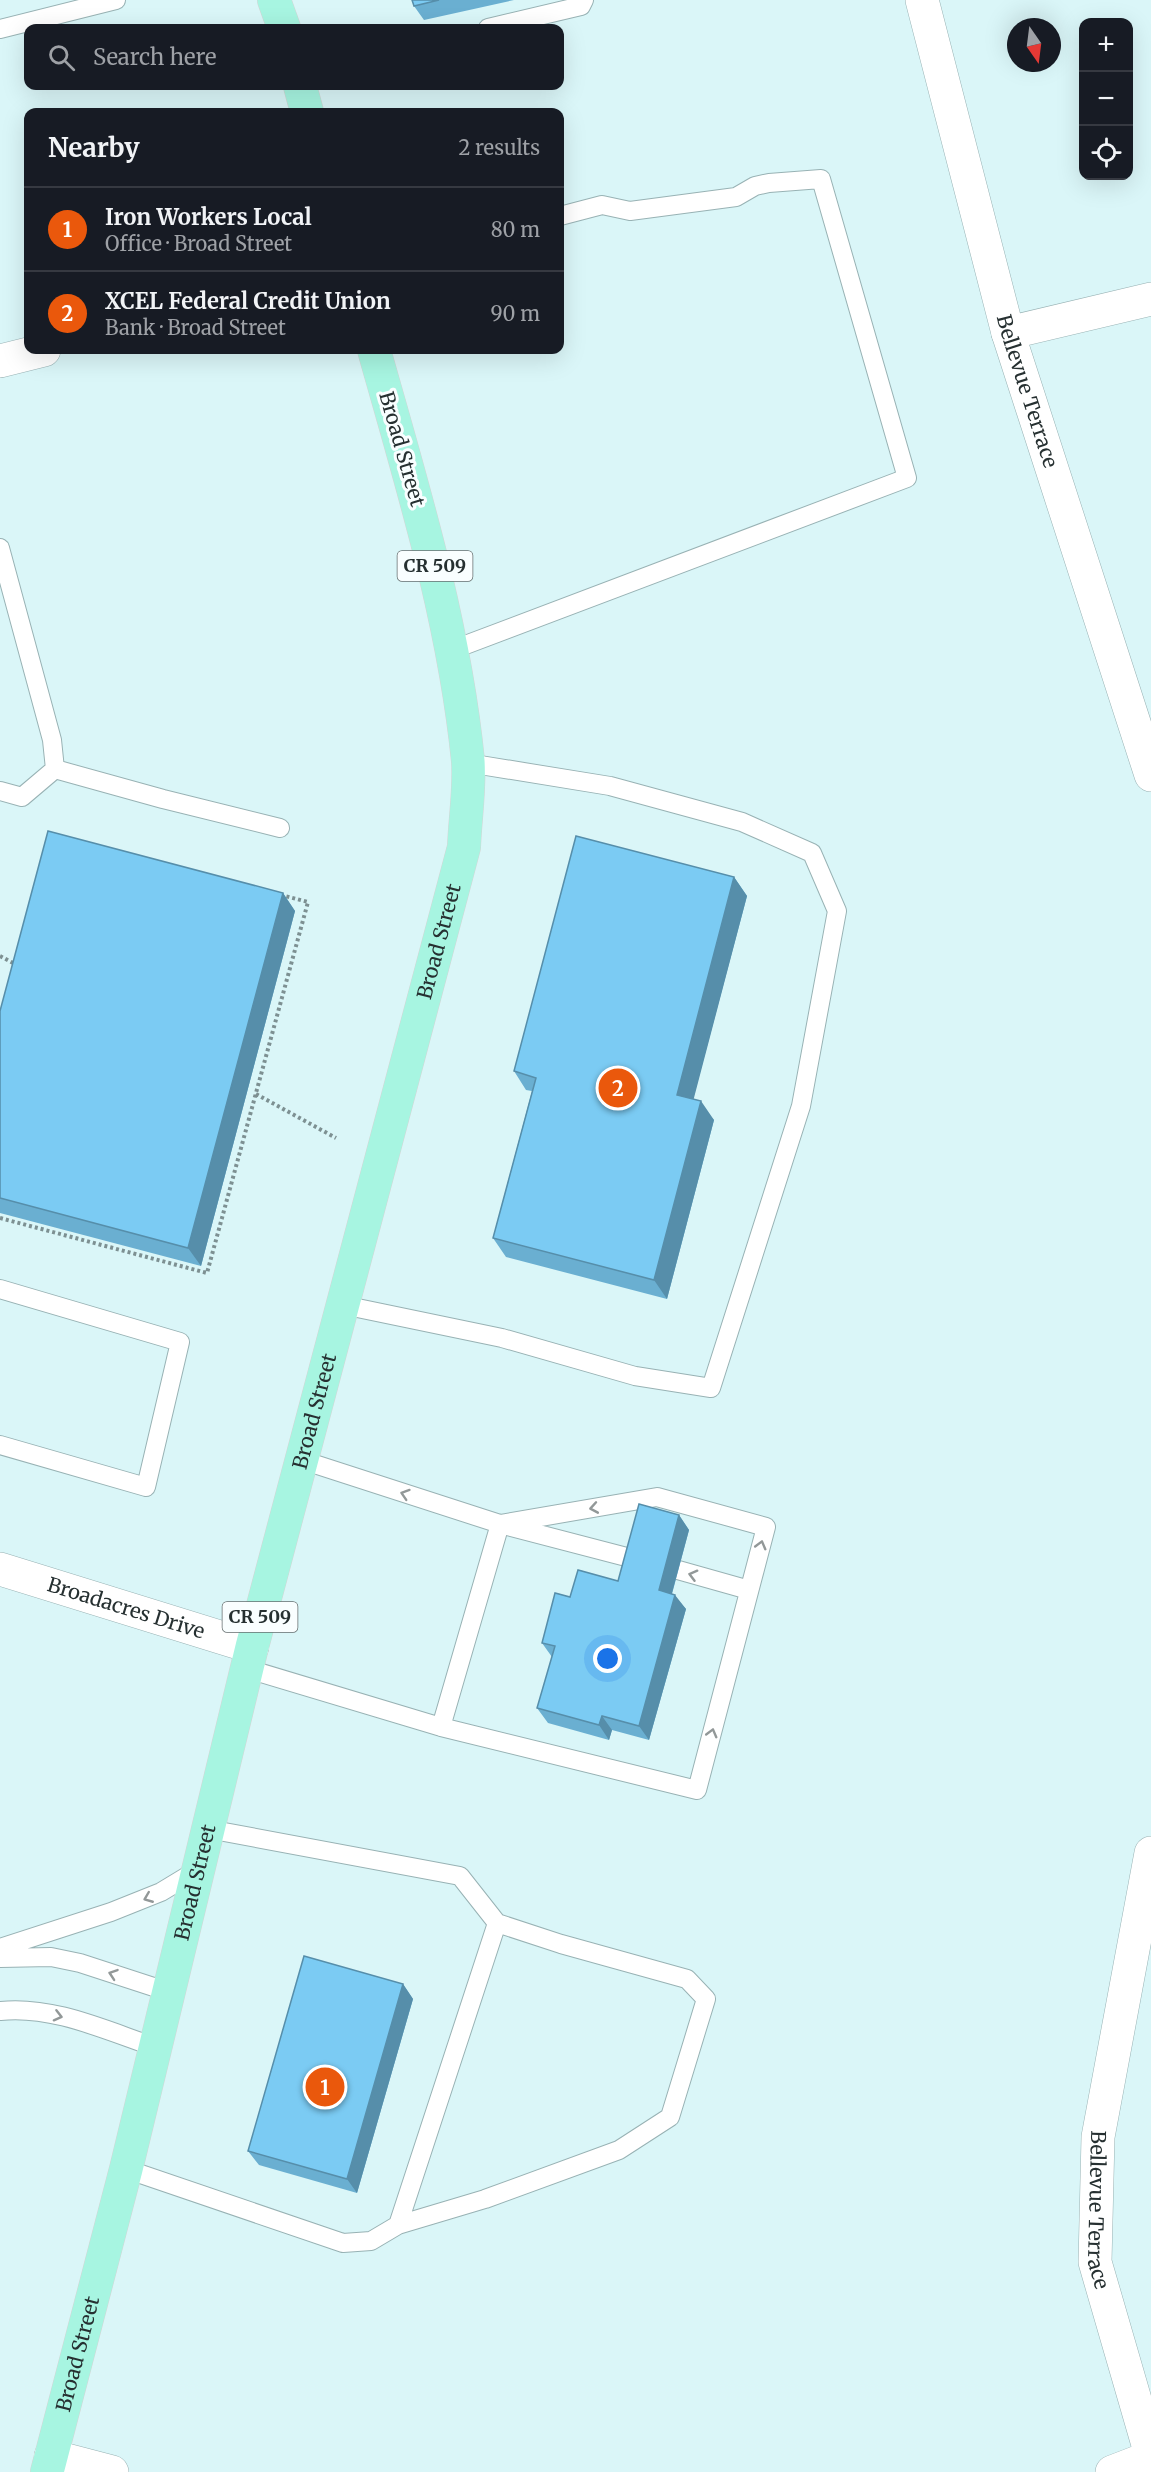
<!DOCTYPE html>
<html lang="en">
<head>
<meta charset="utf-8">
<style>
  :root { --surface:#171b24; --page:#242831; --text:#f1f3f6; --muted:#9ea1a6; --line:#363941; --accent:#ea580c }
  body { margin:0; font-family:Merriweather,serif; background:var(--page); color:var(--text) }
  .controls { position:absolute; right:18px; top:18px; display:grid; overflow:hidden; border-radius:12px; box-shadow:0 6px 24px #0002 }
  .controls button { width:54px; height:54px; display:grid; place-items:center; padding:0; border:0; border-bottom:2px solid var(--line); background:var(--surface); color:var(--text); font:30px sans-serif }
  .compass { position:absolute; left:1007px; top:18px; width:54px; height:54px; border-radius:50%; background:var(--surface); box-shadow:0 6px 24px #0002; rotate:166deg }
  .you { position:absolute; left:608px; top:1659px; width:21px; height:21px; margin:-15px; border:4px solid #fff; border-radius:50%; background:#1a73e8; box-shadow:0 0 0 9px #1a73e833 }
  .badge { display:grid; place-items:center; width:39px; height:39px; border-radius:50%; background:var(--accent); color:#fff; font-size:20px; font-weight:700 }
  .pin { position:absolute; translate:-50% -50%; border:3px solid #fff; box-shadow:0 2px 6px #0006 }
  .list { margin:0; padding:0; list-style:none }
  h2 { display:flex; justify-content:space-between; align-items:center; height:78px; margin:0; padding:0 24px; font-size:26px }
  h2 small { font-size:20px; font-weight:400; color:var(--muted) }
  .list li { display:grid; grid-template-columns:39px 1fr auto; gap:18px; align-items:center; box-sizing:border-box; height:84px; padding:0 24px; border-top:2px solid var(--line) }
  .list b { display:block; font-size:22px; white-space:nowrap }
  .list p { margin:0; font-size:20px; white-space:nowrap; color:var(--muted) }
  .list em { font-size:20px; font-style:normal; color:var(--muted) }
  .icon { flex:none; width:33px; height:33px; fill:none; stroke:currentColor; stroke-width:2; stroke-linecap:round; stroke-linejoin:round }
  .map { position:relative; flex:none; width:1151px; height:2472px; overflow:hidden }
  .search { position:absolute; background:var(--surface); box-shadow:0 6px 24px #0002; left:24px; top:24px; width:540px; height:66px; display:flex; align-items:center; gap:15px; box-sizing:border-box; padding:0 21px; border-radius:12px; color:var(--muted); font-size:22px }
  .panel { position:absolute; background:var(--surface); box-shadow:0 6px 24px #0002; left:24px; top:108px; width:540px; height:246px; border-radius:12px }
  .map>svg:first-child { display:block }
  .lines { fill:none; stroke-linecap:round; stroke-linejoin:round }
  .service-casing { stroke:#98b2b4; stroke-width:20 }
  .minor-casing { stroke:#98b2b4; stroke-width:34 }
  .primary-casing { stroke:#d4d6d6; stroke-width:34 }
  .path { stroke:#7d9092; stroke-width:4; stroke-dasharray:3 3; stroke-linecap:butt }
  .service { stroke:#fff; stroke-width:18 }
  .minor { stroke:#fff; stroke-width:33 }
  .primary { stroke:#a7f5e1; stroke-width:33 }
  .wall { fill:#6aafd1 }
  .shaded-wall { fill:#568eaa }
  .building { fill:#7bcbf3; stroke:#568eaa; stroke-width:1.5 }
  .oneway { stroke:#929898 }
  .labels { text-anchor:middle; stroke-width:6; stroke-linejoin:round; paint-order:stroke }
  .shield { fill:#f9feff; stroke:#656e6f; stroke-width:1.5 }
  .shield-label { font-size:18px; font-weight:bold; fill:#263031 }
  .street-label { font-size:20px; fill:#263031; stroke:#f9feff }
</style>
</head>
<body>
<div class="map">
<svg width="1151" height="2472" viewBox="0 0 1151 2472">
  <rect width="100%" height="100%" fill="#daf6f8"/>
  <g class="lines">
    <!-- service casing -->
    <g class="service-casing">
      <path id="service" d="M488 28 581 6 584 0
        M0 29 116 0
        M0 548 52 740 55 769
        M452 650 907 478 821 179 769 183 755 186 736 197 630 211 602 205 560 216
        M0 791 22 797 55 769 163 799 280 828
        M0 1289 180 1342 146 1487 0 1445
        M343 1305 502 1338 635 1376 711 1388 801 1106 837 911 812 853 742 822 610 786 468 763
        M678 1570 749 1590
        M248 1669 441 1727 697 1790 766 1527 657 1497 500 1524 302 1460
        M441 1727 500 1524 638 1560
        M0 1948 111 1912 161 1892 199 1869
        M0 1958 51 1957 80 1963 169 1992
        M0 2011C52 2005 107 2031 155 2047
        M126 2169 343 2243 371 2241 398 2225 485 2199 619 2150 670 2117 706 1999 687 1979 561 1944 497 1923 460 1876 208 1829
        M398 2225 497 1923"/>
    </g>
    <!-- minor casing -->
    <g class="minor-casing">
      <g id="minor">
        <path id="s1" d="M922 0 1008 333 1151 775"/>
        <path d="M1008 333 1151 299"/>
        <path d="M0 361 44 350"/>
        <path id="s2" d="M0 1569 252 1647"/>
        <path id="s3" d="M1151 1853 1098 2137 1095 2262 1151 2455"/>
        <path d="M51 2456 112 2472"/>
        <path d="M1112 2472 1151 2457"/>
      </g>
    </g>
    <!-- primary casing -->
    <g class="primary-casing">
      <g id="primary">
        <path d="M274 0 284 28"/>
        <path d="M300 86 307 112"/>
        <path id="s4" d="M47 2472 126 2169 252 1647 464 847C465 819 470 789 468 761 454 620 412 485 374 350"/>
      </g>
    </g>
    <!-- path -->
    <path class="path" d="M0 956 15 964
      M256 1094 336 1138
      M0 1218 207 1273 308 902 281 895"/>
    <!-- service -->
    <use href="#service" class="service"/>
    <!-- minor -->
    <use href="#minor" class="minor"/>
    <!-- primary -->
    <use href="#primary" class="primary"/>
  </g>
  <!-- wall -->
  <path class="wall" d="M412 0H514L424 20 414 6Z
    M734 877 747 896 693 1099 714 1120 667 1299 506 1257 493 1238 532 1091 526 1090 514 1071Z
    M283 893 295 911 201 1266 0 1213V1011Z
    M679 1515 689 1530 672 1594 686 1609 649 1740 612 1730 609 1740 548 1723 537 1708 552 1657 542 1643 570 1597 618 1581Z
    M403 1984 413 1999 357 2193 259 2165 248 2151Z"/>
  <!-- shaded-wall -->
  <path class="shaded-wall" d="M734 877 747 896 690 1113 677 1095Z
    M283 893 295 911 201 1266 188 1248Z
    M701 1101 714 1120 667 1299 654 1280Z
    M679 1515 689 1530 669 1604 659 1590Z
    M675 1595 686 1609 649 1740 639 1726Z
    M602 1716 612 1730 609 1740 599 1725Z
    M403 1984 413 1999 357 2193 347 2179Z"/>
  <!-- building -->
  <path class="building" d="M412 0H439L414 6Z
    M48 831 283 893 188 1248 0 1198V1011Z
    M576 836 734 877 677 1095 701 1101 654 1280 493 1238 536 1078 514 1071Z
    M639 1504 679 1515 659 1590 675 1595 639 1726 602 1716 599 1725 537 1708 555 1646 542 1643 555 1593 570 1597 578 1570 618 1581Z
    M304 1956 403 1984 347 2179 248 2151Z"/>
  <!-- one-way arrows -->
  <defs><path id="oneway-chevron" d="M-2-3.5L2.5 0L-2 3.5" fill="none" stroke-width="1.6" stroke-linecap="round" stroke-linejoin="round" transform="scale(1.5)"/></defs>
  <g class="oneway">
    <use href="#oneway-chevron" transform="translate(405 1494) rotate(-162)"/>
    <use href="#oneway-chevron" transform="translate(594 1508) rotate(170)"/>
    <use href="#oneway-chevron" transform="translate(761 1545) rotate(-75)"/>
    <use href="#oneway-chevron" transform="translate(693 1575) rotate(-165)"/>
    <use href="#oneway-chevron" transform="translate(712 1733) rotate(-75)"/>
    <use href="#oneway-chevron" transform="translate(148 1898) rotate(158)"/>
    <use href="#oneway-chevron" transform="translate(113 1974) rotate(-161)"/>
    <use href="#oneway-chevron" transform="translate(58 2016) rotate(14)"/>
  </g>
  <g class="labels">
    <!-- shield labels -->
    <g class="shield">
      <rect x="397.5" y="551" width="75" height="30" rx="4.5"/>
      <rect x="222.5" y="1602" width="75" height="30" rx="4.5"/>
    </g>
    <g class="shield-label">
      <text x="435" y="572">CR 509</text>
      <text x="260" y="1623">CR 509</text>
    </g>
    <!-- street labels -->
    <g class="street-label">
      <text dy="7" stroke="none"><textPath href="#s1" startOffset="405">Bellevue Terrace</textPath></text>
      <text transform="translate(402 449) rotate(74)" y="7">Broad Street</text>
      <text dy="7" stroke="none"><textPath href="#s4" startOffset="1580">Broad Street</textPath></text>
      <text dy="7" stroke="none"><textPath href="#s4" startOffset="1094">Broad Street</textPath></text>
      <text dy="7" stroke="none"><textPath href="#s2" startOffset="132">Broadacres Drive</textPath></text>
      <text dy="7" stroke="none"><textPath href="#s4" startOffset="608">Broad Street</textPath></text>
      <text dy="7" stroke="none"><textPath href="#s3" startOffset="362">Bellevue Terrace</textPath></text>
      <text dy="7" stroke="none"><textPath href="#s4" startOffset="122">Broad Street</textPath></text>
    </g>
  </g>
</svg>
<div class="controls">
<button>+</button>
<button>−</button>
<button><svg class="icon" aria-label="locate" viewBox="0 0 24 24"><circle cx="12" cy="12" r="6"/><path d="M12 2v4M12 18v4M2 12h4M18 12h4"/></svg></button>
</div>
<svg class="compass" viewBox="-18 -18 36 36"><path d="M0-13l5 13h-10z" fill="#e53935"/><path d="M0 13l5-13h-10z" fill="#9ea1a6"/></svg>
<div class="you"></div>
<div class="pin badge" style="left:325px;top:2087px">1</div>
<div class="pin badge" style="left:618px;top:1088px">2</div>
<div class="search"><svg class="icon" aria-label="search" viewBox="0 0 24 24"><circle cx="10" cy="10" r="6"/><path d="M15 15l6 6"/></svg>Search here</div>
<section class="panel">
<h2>Nearby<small>2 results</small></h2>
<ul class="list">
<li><span class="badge">1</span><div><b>Iron Workers Local</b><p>Office · Broad Street</p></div><em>80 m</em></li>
<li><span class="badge">2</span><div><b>XCEL Federal Credit Union</b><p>Bank · Broad Street</p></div><em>90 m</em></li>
</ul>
</section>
</div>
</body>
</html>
